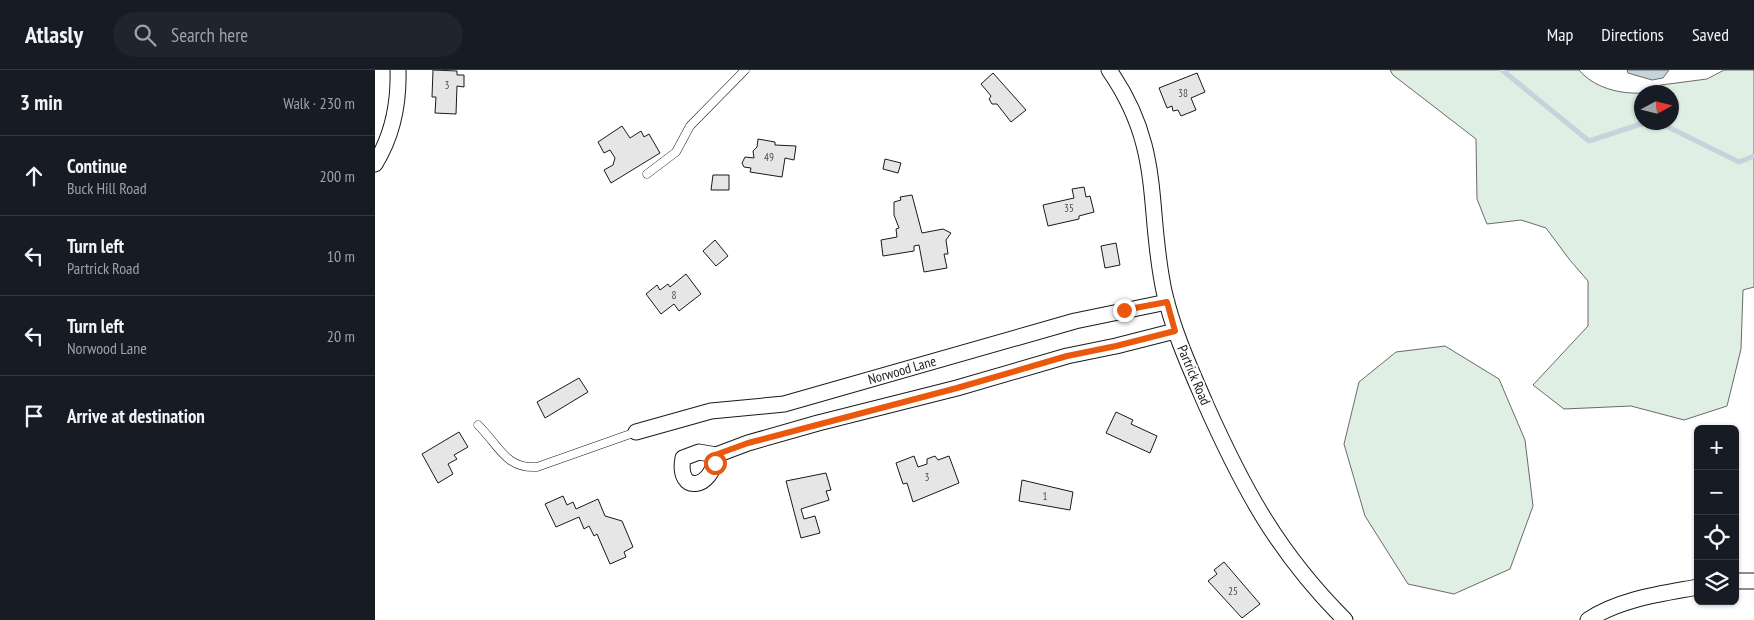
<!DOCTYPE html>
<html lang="en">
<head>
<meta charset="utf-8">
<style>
  :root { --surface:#171b24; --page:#20242c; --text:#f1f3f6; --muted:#9ea1a6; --line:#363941 }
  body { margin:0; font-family:"PT Sans Narrow",sans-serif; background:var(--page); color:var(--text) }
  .controls { position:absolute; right:15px; bottom:15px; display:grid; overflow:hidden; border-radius:8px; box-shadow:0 1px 4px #0004 }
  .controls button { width:45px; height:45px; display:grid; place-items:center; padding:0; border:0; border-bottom:1px solid var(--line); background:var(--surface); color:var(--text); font:25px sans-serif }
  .compass { position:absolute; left:1259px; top:15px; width:45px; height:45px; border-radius:50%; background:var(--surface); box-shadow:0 1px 4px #0004; rotate:83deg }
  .stop { position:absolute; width:15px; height:15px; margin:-11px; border:4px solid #ea580c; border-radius:50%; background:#fff }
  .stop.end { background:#ea580c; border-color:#fff; box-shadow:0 1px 5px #0008 }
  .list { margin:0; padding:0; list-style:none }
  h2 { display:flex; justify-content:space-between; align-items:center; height:65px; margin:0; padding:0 20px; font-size:21px }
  h2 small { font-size:16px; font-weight:400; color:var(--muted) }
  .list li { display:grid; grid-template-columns:32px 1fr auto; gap:15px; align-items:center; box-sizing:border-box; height:80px; padding:0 20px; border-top:1px solid var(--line) }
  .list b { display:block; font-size:19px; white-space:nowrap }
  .list p { margin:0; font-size:16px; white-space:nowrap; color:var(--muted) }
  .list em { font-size:16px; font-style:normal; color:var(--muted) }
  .icon { flex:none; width:28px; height:28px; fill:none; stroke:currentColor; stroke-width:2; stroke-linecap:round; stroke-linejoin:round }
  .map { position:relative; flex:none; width:1379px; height:550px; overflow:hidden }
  header { display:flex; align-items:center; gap:30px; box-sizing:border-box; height:70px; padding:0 25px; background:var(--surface); border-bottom:1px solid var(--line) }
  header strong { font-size:24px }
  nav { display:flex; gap:28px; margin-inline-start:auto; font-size:18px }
  .search { width:350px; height:45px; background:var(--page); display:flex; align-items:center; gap:12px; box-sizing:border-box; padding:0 18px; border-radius:28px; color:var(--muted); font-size:19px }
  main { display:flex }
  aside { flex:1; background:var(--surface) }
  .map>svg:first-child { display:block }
  .green { fill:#e0efe3; stroke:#6a6a6a }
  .water { fill:#c6d2dc; stroke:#6a6a6a }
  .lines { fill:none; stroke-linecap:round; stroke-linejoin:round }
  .stream { stroke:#c6d2dc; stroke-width:5 }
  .building { fill:#e6e6e6; stroke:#1a1a1a }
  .lane-casing { stroke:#1a1a1a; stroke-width:9 }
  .street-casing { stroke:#1a1a1a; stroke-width:17 }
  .lane { stroke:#fff; stroke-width:8 }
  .street { stroke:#fff; stroke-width:15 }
  .route { stroke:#ea580c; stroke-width:6 }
  .labels { text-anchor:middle; stroke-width:4; stroke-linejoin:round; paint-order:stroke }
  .number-label { font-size:11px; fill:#4d4d4d }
  .street-label { font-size:14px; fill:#1a1a1a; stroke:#fff }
</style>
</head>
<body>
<header>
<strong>Atlasly</strong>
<div class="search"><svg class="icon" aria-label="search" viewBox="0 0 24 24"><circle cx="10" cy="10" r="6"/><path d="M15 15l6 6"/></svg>Search here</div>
<nav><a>Map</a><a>Directions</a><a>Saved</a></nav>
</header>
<main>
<aside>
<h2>3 min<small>Walk · 230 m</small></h2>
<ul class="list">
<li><svg class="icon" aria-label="ahead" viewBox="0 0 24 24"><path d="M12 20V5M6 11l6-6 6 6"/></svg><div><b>Continue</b><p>Buck Hill Road</p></div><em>200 m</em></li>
<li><svg class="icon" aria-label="left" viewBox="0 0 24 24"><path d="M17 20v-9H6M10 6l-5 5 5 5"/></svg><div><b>Turn left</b><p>Partrick Road</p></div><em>10 m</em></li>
<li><svg class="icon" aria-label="left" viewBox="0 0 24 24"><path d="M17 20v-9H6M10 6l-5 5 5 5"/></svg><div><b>Turn left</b><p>Norwood Lane</p></div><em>20 m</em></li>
<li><svg class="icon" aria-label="arrive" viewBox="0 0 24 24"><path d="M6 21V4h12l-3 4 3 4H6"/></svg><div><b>Arrive at destination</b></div></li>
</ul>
</aside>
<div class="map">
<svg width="1379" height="550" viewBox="0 0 1379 550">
  <rect width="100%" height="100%" fill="#fff"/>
  <!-- green -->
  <path class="green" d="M1015 0H1204C1219 18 1245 24 1266 23V52H1296V22H1271L1286 15 1332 9 1349 0H1379V217L1368 220 1366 279 1352 336 1309 350 1256 336 1189 339 1158 315 1213 256V211L1194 189 1171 158 1146 150 1112 154 1102 129 1101 69 1018 5Z
    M1070 276 1124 309 1150 370 1158 436 1135 499 1079 524 1033 514 990 446 969 374 984 312 1021 282Z"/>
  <!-- water -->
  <path class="water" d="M1252 0H1294L1288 8 1277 10 1253 3Z"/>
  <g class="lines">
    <!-- stream -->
    <path class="stream" d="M1127 0 1214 71 1272 52
      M1283 52 1364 92 1379 86"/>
  </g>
  <!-- building -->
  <path class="building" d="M58 0 82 1V5H89V17L82 16 81 44 60 43 61 27H57Z
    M618 3 651 40 636 52 622 34H617L614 29 616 26 606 14Z
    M822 3 830 22 816 28 821 40 806 46 803 40 798 41 797 36 792 38 784 18Z
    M247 56 255 68 266 61 269 67 274 64 285 83 236 113 229 100 238 95 240 88 235 80 229 83 223 72Z
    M383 69 400 72V75L421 76 419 90 410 88 407 107 375 102 376 98 369 97 367 93 370 87 379 88 378 81 382 77Z
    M510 89 526 93 523 103 508 99Z
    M338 105H354V120H336Z
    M709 117 711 127 715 126 719 142 704 146V149L673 156 668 135 699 128 697 119Z
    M537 125 547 163 568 159 576 163 571 170 573 184H569L572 198 549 202 544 175 539 176V181L508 186 506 170 522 167 521 159 524 158 519 145V132L526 130 525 127Z
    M340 170 353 186 341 196 328 181Z
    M741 173 745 195 730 198 726 176Z
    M311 204 326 224 304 241 299 234 286 244 271 224 282 215 285 220 293 214 295 217Z
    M204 308 213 322 170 348 162 332Z
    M741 342 758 350 756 354 782 366 775 383 731 363Z
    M84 362 93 377 79 385 82 389 73 394 78 404 63 413 47 384Z
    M539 386 543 397 552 394V389L560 386 563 390 574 386 584 413 538 432 532 413 528 414 521 393Z
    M451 403 456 420 451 421 454 430 426 439 429 449 440 446 445 463 426 468 411 411Z
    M647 410 698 422 695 440 644 431Z
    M188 426 192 435 198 432 201 439 223 429 230 446 247 451 258 477 249 482 251 487 235 494 222 464 219 466 214 456 209 459 204 447 181 457 170 434Z
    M849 492 885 534 867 548 833 511 842 504 839 500Z"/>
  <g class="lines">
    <!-- lane casing -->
    <g class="lane-casing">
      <path id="lane" d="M272 104 301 82 315 56 370 0
        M103 355C124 375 130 399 162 397L261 362"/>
    </g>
    <!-- street casing -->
    <g class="street-casing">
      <path id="street" d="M734 0C789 79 771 136 789 221 798 261 815 298 831 335 869 420 903 483 970 550
        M0 94C18 65 24 34 23 0
        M261 362 336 341 409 334 700 251 792 232
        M341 385C338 420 301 425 308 388L324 382 341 385 373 373 443 353 582 318 692 286 741 276 800 261
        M1360 511H1379
        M1213 550C1245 529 1285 524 1323 517"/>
    </g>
    <!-- lane -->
    <use href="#lane" class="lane"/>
    <!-- street -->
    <use href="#street" class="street"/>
  </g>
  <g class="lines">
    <!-- route -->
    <path class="route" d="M340 393V385L373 373 582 318 692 286 741 276 800 261 792 232 749 240"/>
  </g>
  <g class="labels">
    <!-- number labels -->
    <g class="number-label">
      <text x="72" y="19">3</text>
      <text x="808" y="27">38</text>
      <text x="394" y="91">49</text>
      <text x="694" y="142">35</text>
      <text x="299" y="229">8</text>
      <text x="552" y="411">3</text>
      <text x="670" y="430">1</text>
      <text x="858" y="525">25</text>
    </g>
    <!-- street labels -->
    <g class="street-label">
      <text transform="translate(527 300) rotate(-16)" y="5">Norwood Lane</text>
      <text transform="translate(819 305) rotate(67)" y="5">Partrick Road</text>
    </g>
  </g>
</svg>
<div class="controls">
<button>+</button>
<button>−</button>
<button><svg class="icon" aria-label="locate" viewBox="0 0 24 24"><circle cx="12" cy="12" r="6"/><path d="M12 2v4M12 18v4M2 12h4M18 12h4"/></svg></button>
<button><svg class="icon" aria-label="layers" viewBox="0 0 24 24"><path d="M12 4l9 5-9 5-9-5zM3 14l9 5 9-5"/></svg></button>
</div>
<svg class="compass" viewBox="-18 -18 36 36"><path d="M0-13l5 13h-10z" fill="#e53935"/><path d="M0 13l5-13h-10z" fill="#9ea1a6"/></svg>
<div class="stop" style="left:340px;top:393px"></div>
<div class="stop end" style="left:749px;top:240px"></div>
</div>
</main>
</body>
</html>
